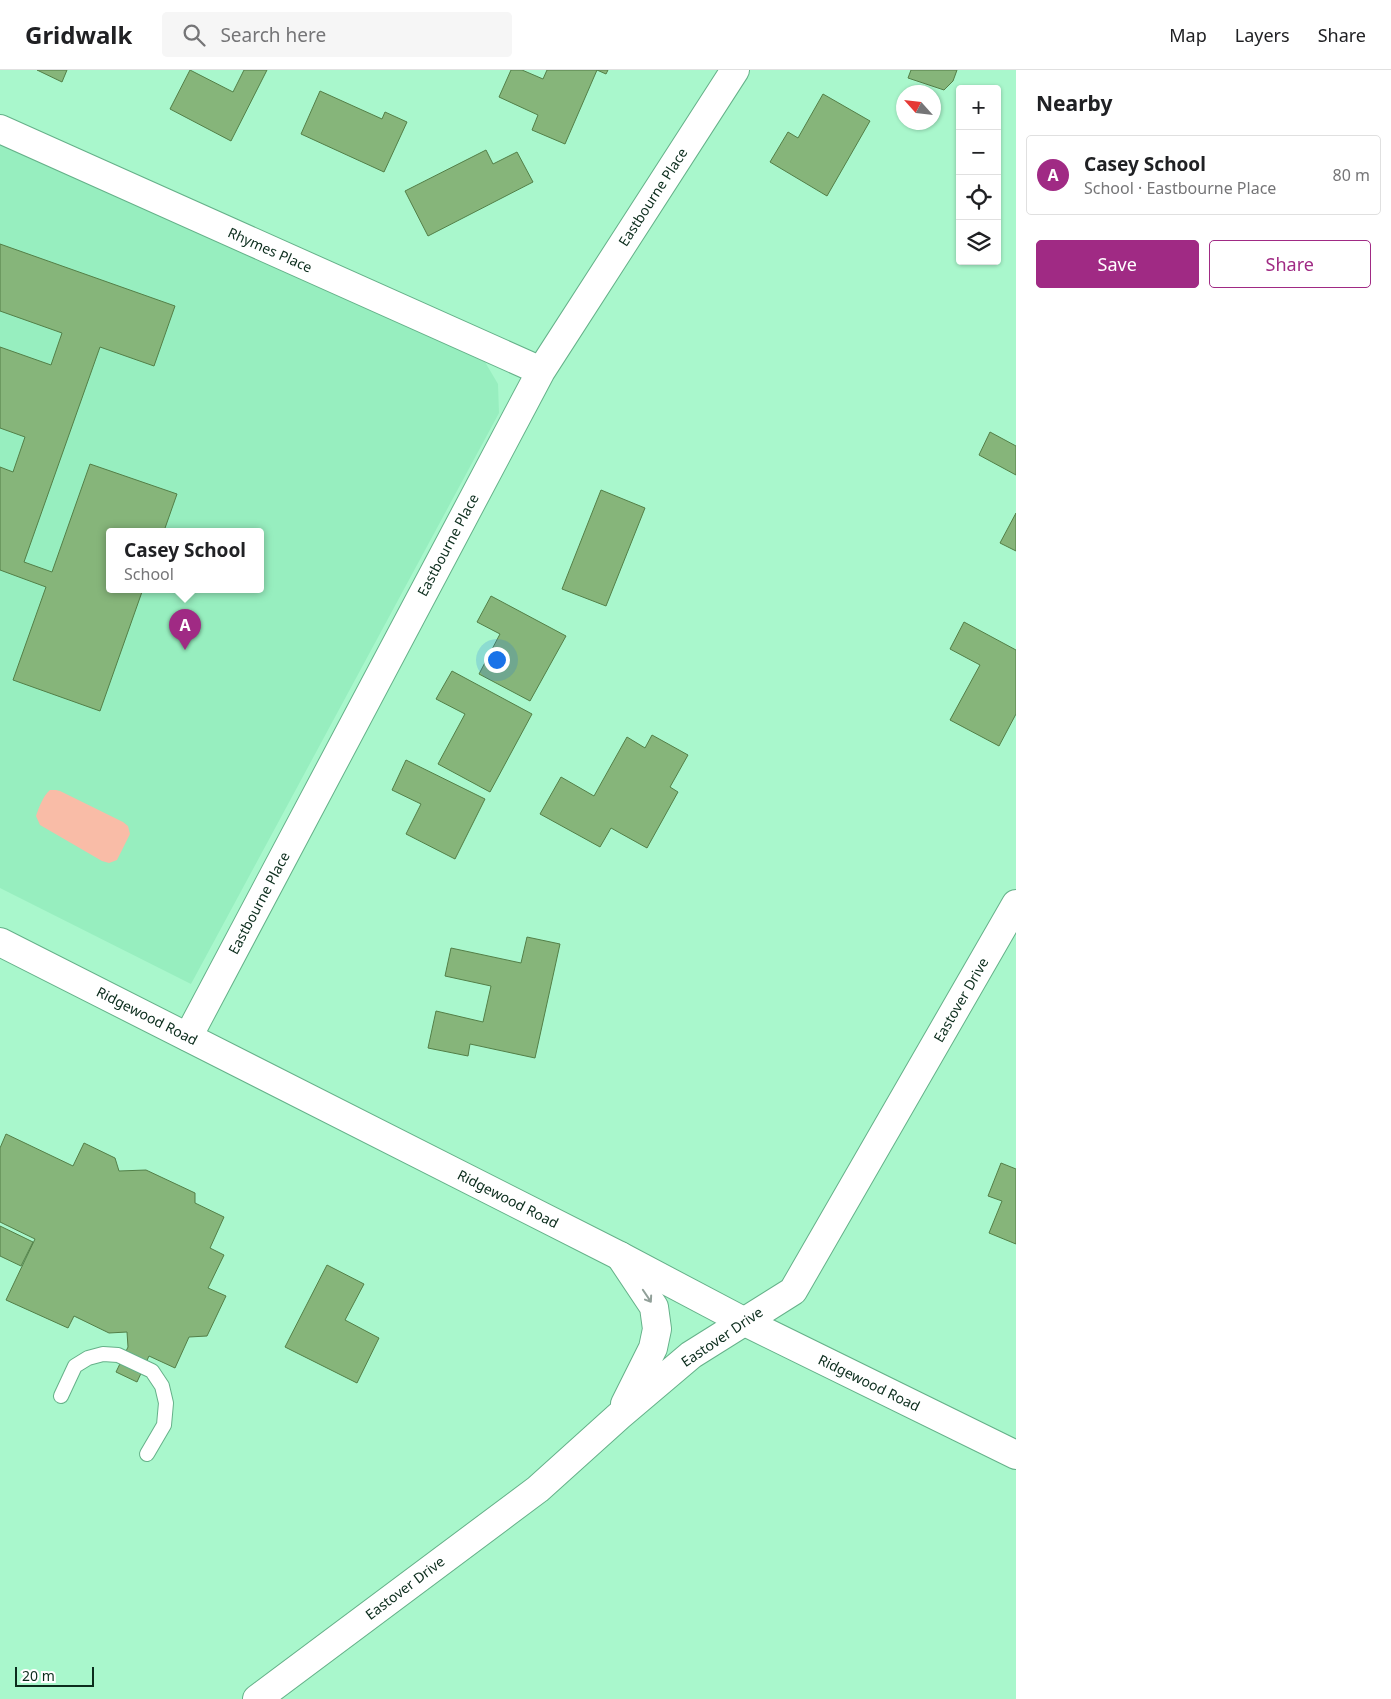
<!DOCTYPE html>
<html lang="en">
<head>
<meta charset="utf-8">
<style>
  :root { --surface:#fff; --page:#f6f6f6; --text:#202124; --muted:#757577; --line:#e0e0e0; --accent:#a02a84 }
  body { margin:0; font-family:"Noto Sans",sans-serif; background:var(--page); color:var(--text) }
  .controls { position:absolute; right:15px; top:15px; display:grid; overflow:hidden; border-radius:5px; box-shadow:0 1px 4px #0004 }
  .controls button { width:45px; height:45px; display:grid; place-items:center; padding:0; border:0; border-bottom:1px solid var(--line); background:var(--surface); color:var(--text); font:25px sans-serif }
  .compass { position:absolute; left:896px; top:15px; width:45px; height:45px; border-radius:50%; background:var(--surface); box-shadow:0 1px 4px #0004; rotate:297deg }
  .scale { position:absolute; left:15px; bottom:12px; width:79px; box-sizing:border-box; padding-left:5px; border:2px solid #0b2c1c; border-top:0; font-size:14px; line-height:18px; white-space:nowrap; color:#0b2c1c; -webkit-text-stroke:4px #fff; paint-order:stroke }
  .you { position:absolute; left:496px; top:589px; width:18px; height:18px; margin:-12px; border:4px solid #fff; border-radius:50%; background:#1a73e8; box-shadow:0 0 0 8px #1a73e833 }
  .badge { display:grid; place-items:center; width:32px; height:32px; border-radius:50%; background:var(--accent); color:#fff; font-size:16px; font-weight:700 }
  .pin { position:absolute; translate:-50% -41px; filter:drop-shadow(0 1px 2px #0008) }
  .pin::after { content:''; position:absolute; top:26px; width:18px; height:15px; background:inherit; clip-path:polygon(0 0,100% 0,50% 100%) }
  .popup { position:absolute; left:106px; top:458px; width:158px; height:65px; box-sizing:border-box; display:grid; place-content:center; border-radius:5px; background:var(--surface); filter:drop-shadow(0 1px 4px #0005); font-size:16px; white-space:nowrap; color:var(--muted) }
  .popup b { font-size:19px; color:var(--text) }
  .popup::after { content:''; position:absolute; left:50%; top:100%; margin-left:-10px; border:10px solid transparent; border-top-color:var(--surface) }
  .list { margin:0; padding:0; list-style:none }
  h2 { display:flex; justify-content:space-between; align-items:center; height:65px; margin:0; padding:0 20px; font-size:21px }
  h2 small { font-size:16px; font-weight:400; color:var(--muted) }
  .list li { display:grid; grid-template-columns:32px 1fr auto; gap:15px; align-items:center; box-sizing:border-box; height:80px; margin:0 10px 10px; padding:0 10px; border:1px solid var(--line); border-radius:5px }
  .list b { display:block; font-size:19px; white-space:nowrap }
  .list p { margin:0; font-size:16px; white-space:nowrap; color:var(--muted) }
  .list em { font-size:16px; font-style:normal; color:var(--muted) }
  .actions { display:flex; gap:10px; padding:15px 20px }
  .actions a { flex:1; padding:11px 0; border:1px solid var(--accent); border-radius:5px; text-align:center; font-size:18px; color:var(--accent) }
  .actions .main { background:var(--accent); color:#fff }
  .icon { flex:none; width:28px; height:28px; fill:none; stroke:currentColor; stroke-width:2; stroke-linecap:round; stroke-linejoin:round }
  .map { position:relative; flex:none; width:1016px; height:1629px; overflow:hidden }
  header { display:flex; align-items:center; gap:30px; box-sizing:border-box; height:70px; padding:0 25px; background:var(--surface); border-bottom:1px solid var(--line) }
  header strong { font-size:24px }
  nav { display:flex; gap:28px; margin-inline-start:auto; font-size:18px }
  .search { width:350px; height:45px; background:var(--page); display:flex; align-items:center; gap:12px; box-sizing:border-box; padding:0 18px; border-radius:5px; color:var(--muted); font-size:19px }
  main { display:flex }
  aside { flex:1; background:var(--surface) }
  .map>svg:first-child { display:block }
  .built { fill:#97eebf; fill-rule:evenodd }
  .green { fill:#f9bca7 }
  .building { fill:#86b57a; stroke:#537f47 }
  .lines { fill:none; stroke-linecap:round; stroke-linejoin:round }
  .lane-casing { stroke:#65b189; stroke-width:16 }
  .street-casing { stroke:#65b189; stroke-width:30 }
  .secondary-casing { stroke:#65b189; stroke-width:30 }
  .lane { stroke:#fff; stroke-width:14 }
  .street { stroke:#fff; stroke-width:28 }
  .secondary { stroke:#fff; stroke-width:28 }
  .oneway { stroke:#91a099 }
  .labels { text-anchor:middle; stroke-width:4; stroke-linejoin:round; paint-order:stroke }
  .street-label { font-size:14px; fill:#0b2c1c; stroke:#fff }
</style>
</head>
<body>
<header>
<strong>Gridwalk</strong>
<div class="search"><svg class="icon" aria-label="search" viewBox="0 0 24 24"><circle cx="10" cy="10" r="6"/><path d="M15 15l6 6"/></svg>Search here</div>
<nav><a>Map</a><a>Layers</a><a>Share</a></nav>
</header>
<main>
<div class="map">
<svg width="1016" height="1629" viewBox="0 0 1016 1629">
  <rect width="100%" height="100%" fill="#a9f7cc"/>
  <!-- built -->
  <path class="built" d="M0 69 485 292 498 314 499 343 191 914 0 818ZM110 461H260V519H110Z"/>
  <!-- green -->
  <path class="green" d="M50 720H56L60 721 123 752 128 756 130 764 117 790 109 793 102 791 40 755 36 746C39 737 43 726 50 720Z"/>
  <!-- building -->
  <path class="building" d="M37 0H67L62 12Z
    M190 0 233 22 244 0H267L231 71 170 39Z
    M511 0H522L543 9 547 0H608L606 4 597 0 565 74 532 60 538 45 499 27Z
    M911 0H957L953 11 944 20 908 8Z
    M320 21 382 49 385 42 407 52 384 102 301 64Z
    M823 24 870 51 827 126 770 92 788 62 798 68Z
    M486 80 493 94 517 82 533 112 428 166 405 121Z
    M0 174 175 236 154 296 100 277 24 492 52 502 90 394 177 424 164 461H110V519H143L100 641 13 610 46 517 0 500V397L13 402 25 367 0 358V277L51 295 62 263 0 241Z
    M990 362 1016 376V405L979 385Z
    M601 420 645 438 606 536 562 519Z
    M1016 443V481L1000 473Z
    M491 526 566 566 530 631 479 604 500 564 477 552Z
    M964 552 1016 580V644L999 676 950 650 980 595 950 579Z
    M452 601 532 644 490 722 438 694 465 644 436 629Z
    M652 665 688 685 670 717 678 722 647 778 611 758 600 777 540 744 561 707 594 726 627 667 645 678Z
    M406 690 485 729 455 789 406 764 421 734 392 720Z
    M527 867 560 874 535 988 470 974 468 986 428 978 436 941 483 952 491 916 445 906 451 878 521 893Z
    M6 1064 73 1096 84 1073 115 1088 119 1101 146 1100 195 1123V1133L224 1147 210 1178 224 1185 208 1218 226 1226 207 1266 189 1267 175 1298 149 1286 137 1312 116 1302 128 1277 127 1262 109 1263 74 1246 68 1258 6 1230 35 1169 0 1152V1078Z
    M1001 1093 1016 1099V1174L989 1163 1002 1131 988 1126Z
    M0 1156 33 1172 21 1196 0 1186Z
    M327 1195 364 1214 345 1250 379 1268 357 1313 285 1277Z"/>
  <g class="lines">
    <!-- lane casing -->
    <g class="lane-casing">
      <path id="lane" d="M61 1326 75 1296 88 1288 103 1284 118 1285 152 1301 162 1316 166 1333 164 1355 147 1384"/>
    </g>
    <!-- street casing -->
    <g class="street-casing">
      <path id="street" d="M0 59 541 301
        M188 967 541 301 735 0
        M620 1186 654 1237 657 1259 653 1278 625 1334
        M257 1629 538 1419 619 1346 691 1285 793 1221 1016 834"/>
    </g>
    <!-- secondary casing -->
    <g class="secondary-casing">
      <path id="secondary" d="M0 872 620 1186 743 1251 1016 1385"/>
    </g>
    <!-- lane -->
    <use href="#lane" class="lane"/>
    <!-- street -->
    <use href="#street" class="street"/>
    <!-- secondary -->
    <use href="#secondary" class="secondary"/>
  </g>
  <!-- one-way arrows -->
  <defs><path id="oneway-shaft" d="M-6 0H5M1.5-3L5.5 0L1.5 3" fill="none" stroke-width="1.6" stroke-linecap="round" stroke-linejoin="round" transform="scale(1.25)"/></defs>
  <use class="oneway" href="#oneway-shaft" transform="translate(647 1226) rotate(56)"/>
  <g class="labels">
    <!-- street labels -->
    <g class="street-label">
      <text transform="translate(653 127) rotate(-57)" y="5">Eastbourne Place</text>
      <text transform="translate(270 180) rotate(24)" y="5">Rhymes Place</text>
      <text transform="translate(448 475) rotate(-62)" y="5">Eastbourne Place</text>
      <text transform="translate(259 833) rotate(-62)" y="5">Eastbourne Place</text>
      <text transform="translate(961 930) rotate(-60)" y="5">Eastover Drive</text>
      <text transform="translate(147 946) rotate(27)" y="5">Ridgewood Road</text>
      <text transform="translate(508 1129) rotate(27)" y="5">Ridgewood Road</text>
      <text transform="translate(722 1267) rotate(-34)" y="5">Eastover Drive</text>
      <text transform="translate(869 1313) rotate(26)" y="5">Ridgewood Road</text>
      <text transform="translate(405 1518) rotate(-37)" y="5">Eastover Drive</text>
    </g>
  </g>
</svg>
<div class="controls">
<button>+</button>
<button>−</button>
<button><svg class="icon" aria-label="locate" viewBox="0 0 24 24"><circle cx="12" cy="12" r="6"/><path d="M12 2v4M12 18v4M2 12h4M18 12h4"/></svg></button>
<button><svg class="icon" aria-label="layers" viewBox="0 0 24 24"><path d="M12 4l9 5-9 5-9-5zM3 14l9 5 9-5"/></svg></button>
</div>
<svg class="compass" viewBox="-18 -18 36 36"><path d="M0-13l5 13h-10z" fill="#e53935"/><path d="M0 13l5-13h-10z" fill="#757577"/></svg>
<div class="scale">20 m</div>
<div class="you"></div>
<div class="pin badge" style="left:185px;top:580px">A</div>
<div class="popup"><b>Casey School</b>School</div>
</div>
<aside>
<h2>Nearby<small></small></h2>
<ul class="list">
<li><span class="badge">A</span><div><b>Casey School</b><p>School · Eastbourne Place</p></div><em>80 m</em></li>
</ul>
<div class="actions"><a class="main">Save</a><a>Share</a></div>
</aside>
</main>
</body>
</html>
